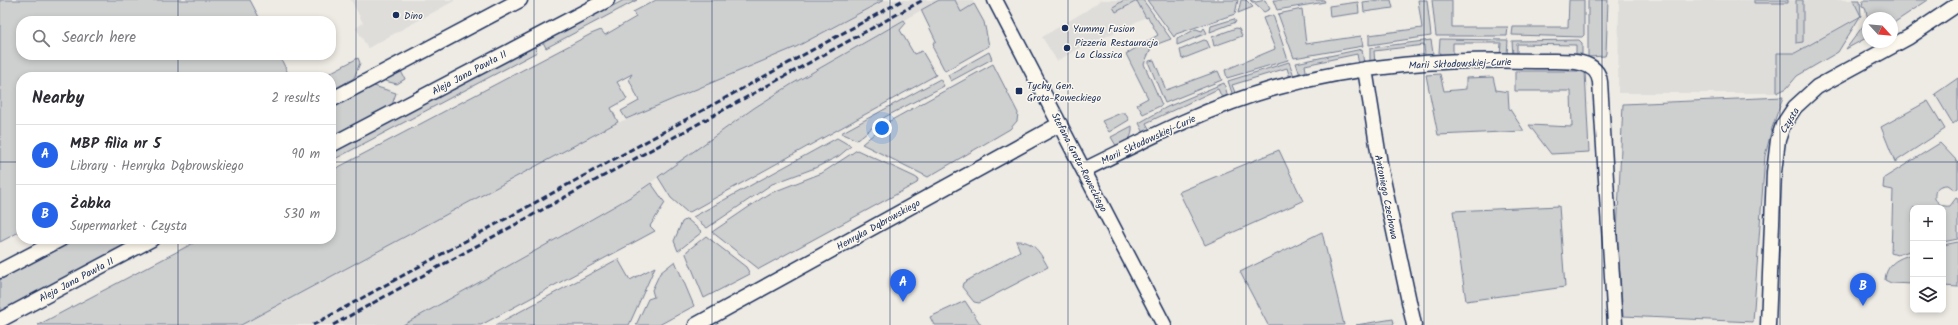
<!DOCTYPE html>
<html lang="en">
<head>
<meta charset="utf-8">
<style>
  :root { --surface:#fff; --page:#f2f2f3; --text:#2b2b33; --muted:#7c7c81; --line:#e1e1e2; --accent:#2563eb }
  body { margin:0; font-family:Kalam,sans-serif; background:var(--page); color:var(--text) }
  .controls { position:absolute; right:12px; bottom:12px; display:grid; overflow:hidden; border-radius:8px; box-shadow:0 2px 6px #0003 }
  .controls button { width:36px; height:36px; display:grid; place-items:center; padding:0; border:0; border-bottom:1px solid var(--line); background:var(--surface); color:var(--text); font:20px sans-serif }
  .compass { position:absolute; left:1862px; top:12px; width:36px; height:36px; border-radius:50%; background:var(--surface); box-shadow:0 2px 6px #0003; rotate:116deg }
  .you { position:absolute; left:882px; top:128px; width:14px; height:14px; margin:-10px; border:3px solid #fff; border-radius:50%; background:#1a73e8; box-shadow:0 0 0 6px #1a73e833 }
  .badge { display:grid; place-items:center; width:26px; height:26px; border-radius:50%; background:var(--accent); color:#fff; font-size:13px; font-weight:700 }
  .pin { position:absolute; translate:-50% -33px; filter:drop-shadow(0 1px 2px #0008) }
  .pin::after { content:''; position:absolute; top:21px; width:14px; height:12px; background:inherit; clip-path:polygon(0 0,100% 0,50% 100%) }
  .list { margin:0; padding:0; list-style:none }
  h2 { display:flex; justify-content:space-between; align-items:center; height:52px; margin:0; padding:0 16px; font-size:17px }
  h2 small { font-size:13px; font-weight:400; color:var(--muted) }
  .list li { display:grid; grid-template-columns:26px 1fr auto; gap:12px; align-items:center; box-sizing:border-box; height:60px; padding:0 16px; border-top:1px solid var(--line) }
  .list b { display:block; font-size:15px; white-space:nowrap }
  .list p { margin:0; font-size:13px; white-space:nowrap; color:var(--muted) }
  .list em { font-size:13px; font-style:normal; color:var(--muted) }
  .icon { flex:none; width:22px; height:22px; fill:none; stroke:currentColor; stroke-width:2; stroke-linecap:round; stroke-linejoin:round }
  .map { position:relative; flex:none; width:1958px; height:325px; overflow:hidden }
  .search { position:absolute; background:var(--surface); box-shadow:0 2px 6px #0003; left:16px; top:16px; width:320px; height:44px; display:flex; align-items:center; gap:10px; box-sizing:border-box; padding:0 14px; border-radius:16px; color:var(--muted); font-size:15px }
  .panel { position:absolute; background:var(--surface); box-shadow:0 2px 6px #0003; left:16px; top:72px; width:320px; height:172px; border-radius:16px }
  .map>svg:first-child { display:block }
  .built { fill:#deddda }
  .green { fill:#cecfcf; stroke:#747f96 }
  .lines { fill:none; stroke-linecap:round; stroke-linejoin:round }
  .minor-casing { stroke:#1b2f5e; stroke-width:17 }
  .minor { stroke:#fbf7ec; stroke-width:14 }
  .rail { stroke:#1b2f5e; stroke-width:3; stroke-dasharray:6 3; stroke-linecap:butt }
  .grid { fill:none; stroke:#1b2f5e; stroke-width:1; stroke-opacity:0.55 }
  .poi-dot { fill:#1b2f5e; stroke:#fbf7ec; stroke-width:1.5 }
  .labels { text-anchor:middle; stroke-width:3; stroke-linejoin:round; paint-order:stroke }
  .poi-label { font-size:10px; fill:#1b2f5e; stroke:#fbf7ec; text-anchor:start }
  .street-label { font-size:10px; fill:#1b2f5e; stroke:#fbf7ec }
</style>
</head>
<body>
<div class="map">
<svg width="1958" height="325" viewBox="0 0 1958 325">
  <rect width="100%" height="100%" fill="#eeebe4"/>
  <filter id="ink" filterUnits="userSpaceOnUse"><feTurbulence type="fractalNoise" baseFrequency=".025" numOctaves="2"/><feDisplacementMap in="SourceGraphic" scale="8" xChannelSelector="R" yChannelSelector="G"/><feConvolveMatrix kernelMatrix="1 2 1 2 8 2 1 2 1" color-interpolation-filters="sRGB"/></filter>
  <g filter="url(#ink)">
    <!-- built -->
    <path class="built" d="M351 0H454V1L368 48 356 28 363 23Z
      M885 0H939L792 84 754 108 632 196 403 325H241L613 125 796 47Z
      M955 0H972L974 4 961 12Z
      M1101 0H1138L1148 16 1091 44 1090 42 1057 61 1042 37 1087 10Z
      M1619 0H1853L1861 15 1795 53H1777V93H1618Z"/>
    <!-- green -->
    <path class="green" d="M0 0H250L261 21H21V55H279L290 77H21V231L0 242Z
      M624 0H637L546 48 543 42Z
      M656 0H884L796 47 626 119 621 111 639 101 629 79 632 74 617 82 627 99 611 108 618 122 241 325H38L201 239H331V171L591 34 601 30 605 35 636 17 633 12Z
      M939 0H955L961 12 974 4 984 22 989 46 945 71 933 48 934 46 933 43 936 41 921 10Z
      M1124 0H1143L1171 39 1152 46 1144 64 1162 105 1143 114 1137 104 1148 98 1126 54 1158 35 1148 17 1146 18 1137 1 1116 12 1113 7Z
      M1147 0H1238L1235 14 1176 34 1174 37Z
      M1241 0H1246L1253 7 1238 13Z
      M1250 0 1256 2 1265 0 1270 9 1264 12Z
      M1273 0H1324L1325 2 1277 10Z
      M1379 0H1391L1393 8 1364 12 1363 2Z
      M1418 0H1427L1431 36 1369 45V35L1422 28Z
      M1432 0H1452V27H1508L1507 36H1436Z
      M1569 0H1584V35L1582 37 1512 35 1513 27H1568Z
      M1588 0H1608L1606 53 1605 56 1588 57Z
      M1754 0H1788V3H1754Z
      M1796 0H1803V42L1796 43Z
      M1853 0H1860L1861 15 1838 52 1797 76 1787 88 1777 93V53H1795L1861 16Z
      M1863 0H1928L1892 24V18L1868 19 1865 7 1862 6Z
      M1358 2 1359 13 1330 17 1329 6Z
      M1302 9 1306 44 1361 36 1363 46 1294 58 1278 14Z
      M1273 15 1288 60 1227 78 1225 70 1275 49 1263 18Z
      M1234 19 1236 22 1210 32 1211 26Z
      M1868 19V37L1846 49Z
      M904 20 906 23 900 30 914 54 922 51 936 75 688 213 671 198 658 177 754 108 792 84Z
      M1204 28 1207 33 1177 45V39L1196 29 1202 31Z
      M1236 28 1239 29 1242 36 1214 46 1212 37Z
      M1440 39 1508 40 1507 55 1500 56 1501 43H1453V55L1443 56 1439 53Z
      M1204 40 1207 41 1210 48 1182 59 1180 50Z
      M1431 40 1433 53 1432 56H1425L1424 45 1374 51 1375 64 1370 63V48Z
      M1579 40 1582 43V54H1576V45L1517 44V55L1513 56 1512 41Z
      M535 46 537 52 331 161V153Z
      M1362 49 1364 64 1359 65 1357 54 1305 65 1307 76 1300 75 1296 63Z
      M989 52 992 59 951 81 948 75Z
      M358 58 360 63 354 78 331 91V77H322Z
      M1154 60 1166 90 1218 71 1222 80 1165 103 1149 64V61Z
      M1289 62 1294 76 1290 78 1287 68 1232 85 1236 95 1233 96 1228 81Z
      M993 64 1018 113 1017 121 1010 129 928 177 862 144 888 122Z
      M401 71 405 79 397 84 385 81V79Z
      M1515 71H1585L1589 152 1551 154 1529 125 1572 127 1571 91H1515Z
      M1440 74 1444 91 1466 89V78L1493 77 1496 90 1508 92 1509 108 1524 131 1438 135 1426 75Z
      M1958 78V120L1953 124 1935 94Z
      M940 79 944 86 885 117 857 140 841 133Z
      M1224 83 1228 97 1223 100 1218 89 1146 123 1151 132 1145 135 1139 123 1167 107Z
      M374 86 396 93 392 105 331 138V107Z
      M1783 97 1772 128 1765 156 1753 322 1623 316 1617 235 1623 104Z
      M1928 101 1945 129 1895 162 1881 127Z
      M1121 113H1125L1129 120 1109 132 1102 121Z
      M1132 126C1133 138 1127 142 1118 149L1111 137Z
      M837 138 851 146 839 156 815 168 772 184 707 228 693 217Z
      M1940 143 1958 162V188L1955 190 1948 185C1938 185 1934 189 1935 199 1939 204 1943 207 1950 206L1956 198 1958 199V239L1943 242V208H1913V250L1897 255 1891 253 1893 190 1883 188 1884 178Z
      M857 150 915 177 918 179 917 183 759 269 712 232 768 194 822 173Z
      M1279 150 1303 201 1205 245 1179 192Z
      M651 183 665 203 650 226 655 231 481 325H403L592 219 632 196Z
      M1559 206 1565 287 1466 301 1453 211Z
      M687 219 702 232 678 251 674 241 682 222Z
      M1322 232 1344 325H1268L1240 272Z
      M706 236 746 267 750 274 704 298 686 254 687 251Z
      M75 239H139L0 312V278Z
      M1016 241C1034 240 1040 253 1048 267L979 303 974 302 962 287 963 283 1020 251Z
      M1958 242V287L1943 286V245Z
      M1913 254V284L1891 283 1885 280C1886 264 1898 258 1913 254Z
      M618 259 630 280 655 267 629 325H495Z
      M675 261 694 306 659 325H636L648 299 654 297 652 290 660 273Z
      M965 301 981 325H934L930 317Z
      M1393 319 1394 324 1391 325H1356Z"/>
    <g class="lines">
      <!-- minor casing -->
      <g class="minor-casing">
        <path id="minor" d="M995 0 1164 325
          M1365 69 1381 170 1414 325
          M331 100 520 0
          M331 145 607 0
          M1084 170C1146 139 1208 107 1275 88 1360 64 1448 59 1535 61 1556 62 1597 55 1600 82L1615 325
          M0 271 61 239
          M0 320 152 239
          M696 325 1060 124
          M1768 325 1774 172 1778 140 1783 125 1795 107 1817 87 1909 37 1958 4"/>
      </g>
      <!-- minor -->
      <use href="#minor" class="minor"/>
      <!-- rail -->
      <path class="rail" d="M313 325 903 0
        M333 325 923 0"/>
    </g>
  </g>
  <!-- grid -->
  <path class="grid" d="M178 0V21M356 0V325M534 0V325M712 0V325M890 0V325M1068 0V325M1246 0V325M1424 0V325M1602 0V325M1780 0V325M178 55V77M0 162H21M331 162H1958M178 239V325"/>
  <!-- markers -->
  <g class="poi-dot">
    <circle cx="396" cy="15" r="4"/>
    <circle cx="1065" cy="28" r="4"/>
    <circle cx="1067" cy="48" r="4"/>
    <rect x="1015" y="87" width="8" height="8" rx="2"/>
  </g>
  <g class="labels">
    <!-- poi labels -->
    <g class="poi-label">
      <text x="404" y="19">Dino</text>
      <text x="1073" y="32">Yummy Fusion</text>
      <text x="1075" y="46">Pizzeria Restauracja<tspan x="1075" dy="12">La Classica</tspan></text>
      <text x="1027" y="89">Tychy Gen.<tspan x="1027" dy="12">Grota-Roweckiego</tspan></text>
    </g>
    <!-- street labels -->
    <g class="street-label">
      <text transform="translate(1460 63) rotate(-2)" y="4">Marii Skłodowskiej-Curie</text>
      <text transform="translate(469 72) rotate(-28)" y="4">Aleja Jana Pawła II</text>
      <text transform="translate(1789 120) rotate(-59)" y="4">Czysta</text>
      <text transform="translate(1148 139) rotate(-25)" y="4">Marii Skłodowskiej-Curie</text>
      <text transform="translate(1080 162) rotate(63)" y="4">Stefana Grota-Roweckiego</text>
      <text transform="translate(1387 197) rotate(79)" y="4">Antoniego Czechowa</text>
      <text transform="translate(878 224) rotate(-29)" y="4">Henryka Dąbrowskiego</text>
      <text transform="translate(76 279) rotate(-28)" y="4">Aleja Jana Pawła II</text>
    </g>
  </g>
</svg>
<div class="controls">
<button>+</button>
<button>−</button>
<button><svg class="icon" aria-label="layers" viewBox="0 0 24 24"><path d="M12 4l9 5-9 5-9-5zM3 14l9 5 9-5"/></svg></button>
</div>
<svg class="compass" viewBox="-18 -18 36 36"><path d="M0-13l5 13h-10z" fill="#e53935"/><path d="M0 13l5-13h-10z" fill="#7c7c81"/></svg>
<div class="you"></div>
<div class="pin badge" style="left:903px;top:302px">A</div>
<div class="pin badge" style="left:1863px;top:306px">B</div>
<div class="search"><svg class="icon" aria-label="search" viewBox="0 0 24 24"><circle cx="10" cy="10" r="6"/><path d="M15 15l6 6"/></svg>Search here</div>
<section class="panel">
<h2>Nearby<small>2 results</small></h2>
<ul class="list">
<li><span class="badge">A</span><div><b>MBP filia nr 5</b><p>Library · Henryka Dąbrowskiego</p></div><em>90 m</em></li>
<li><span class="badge">B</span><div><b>Żabka</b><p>Supermarket · Czysta</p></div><em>530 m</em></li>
</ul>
</section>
</div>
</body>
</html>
